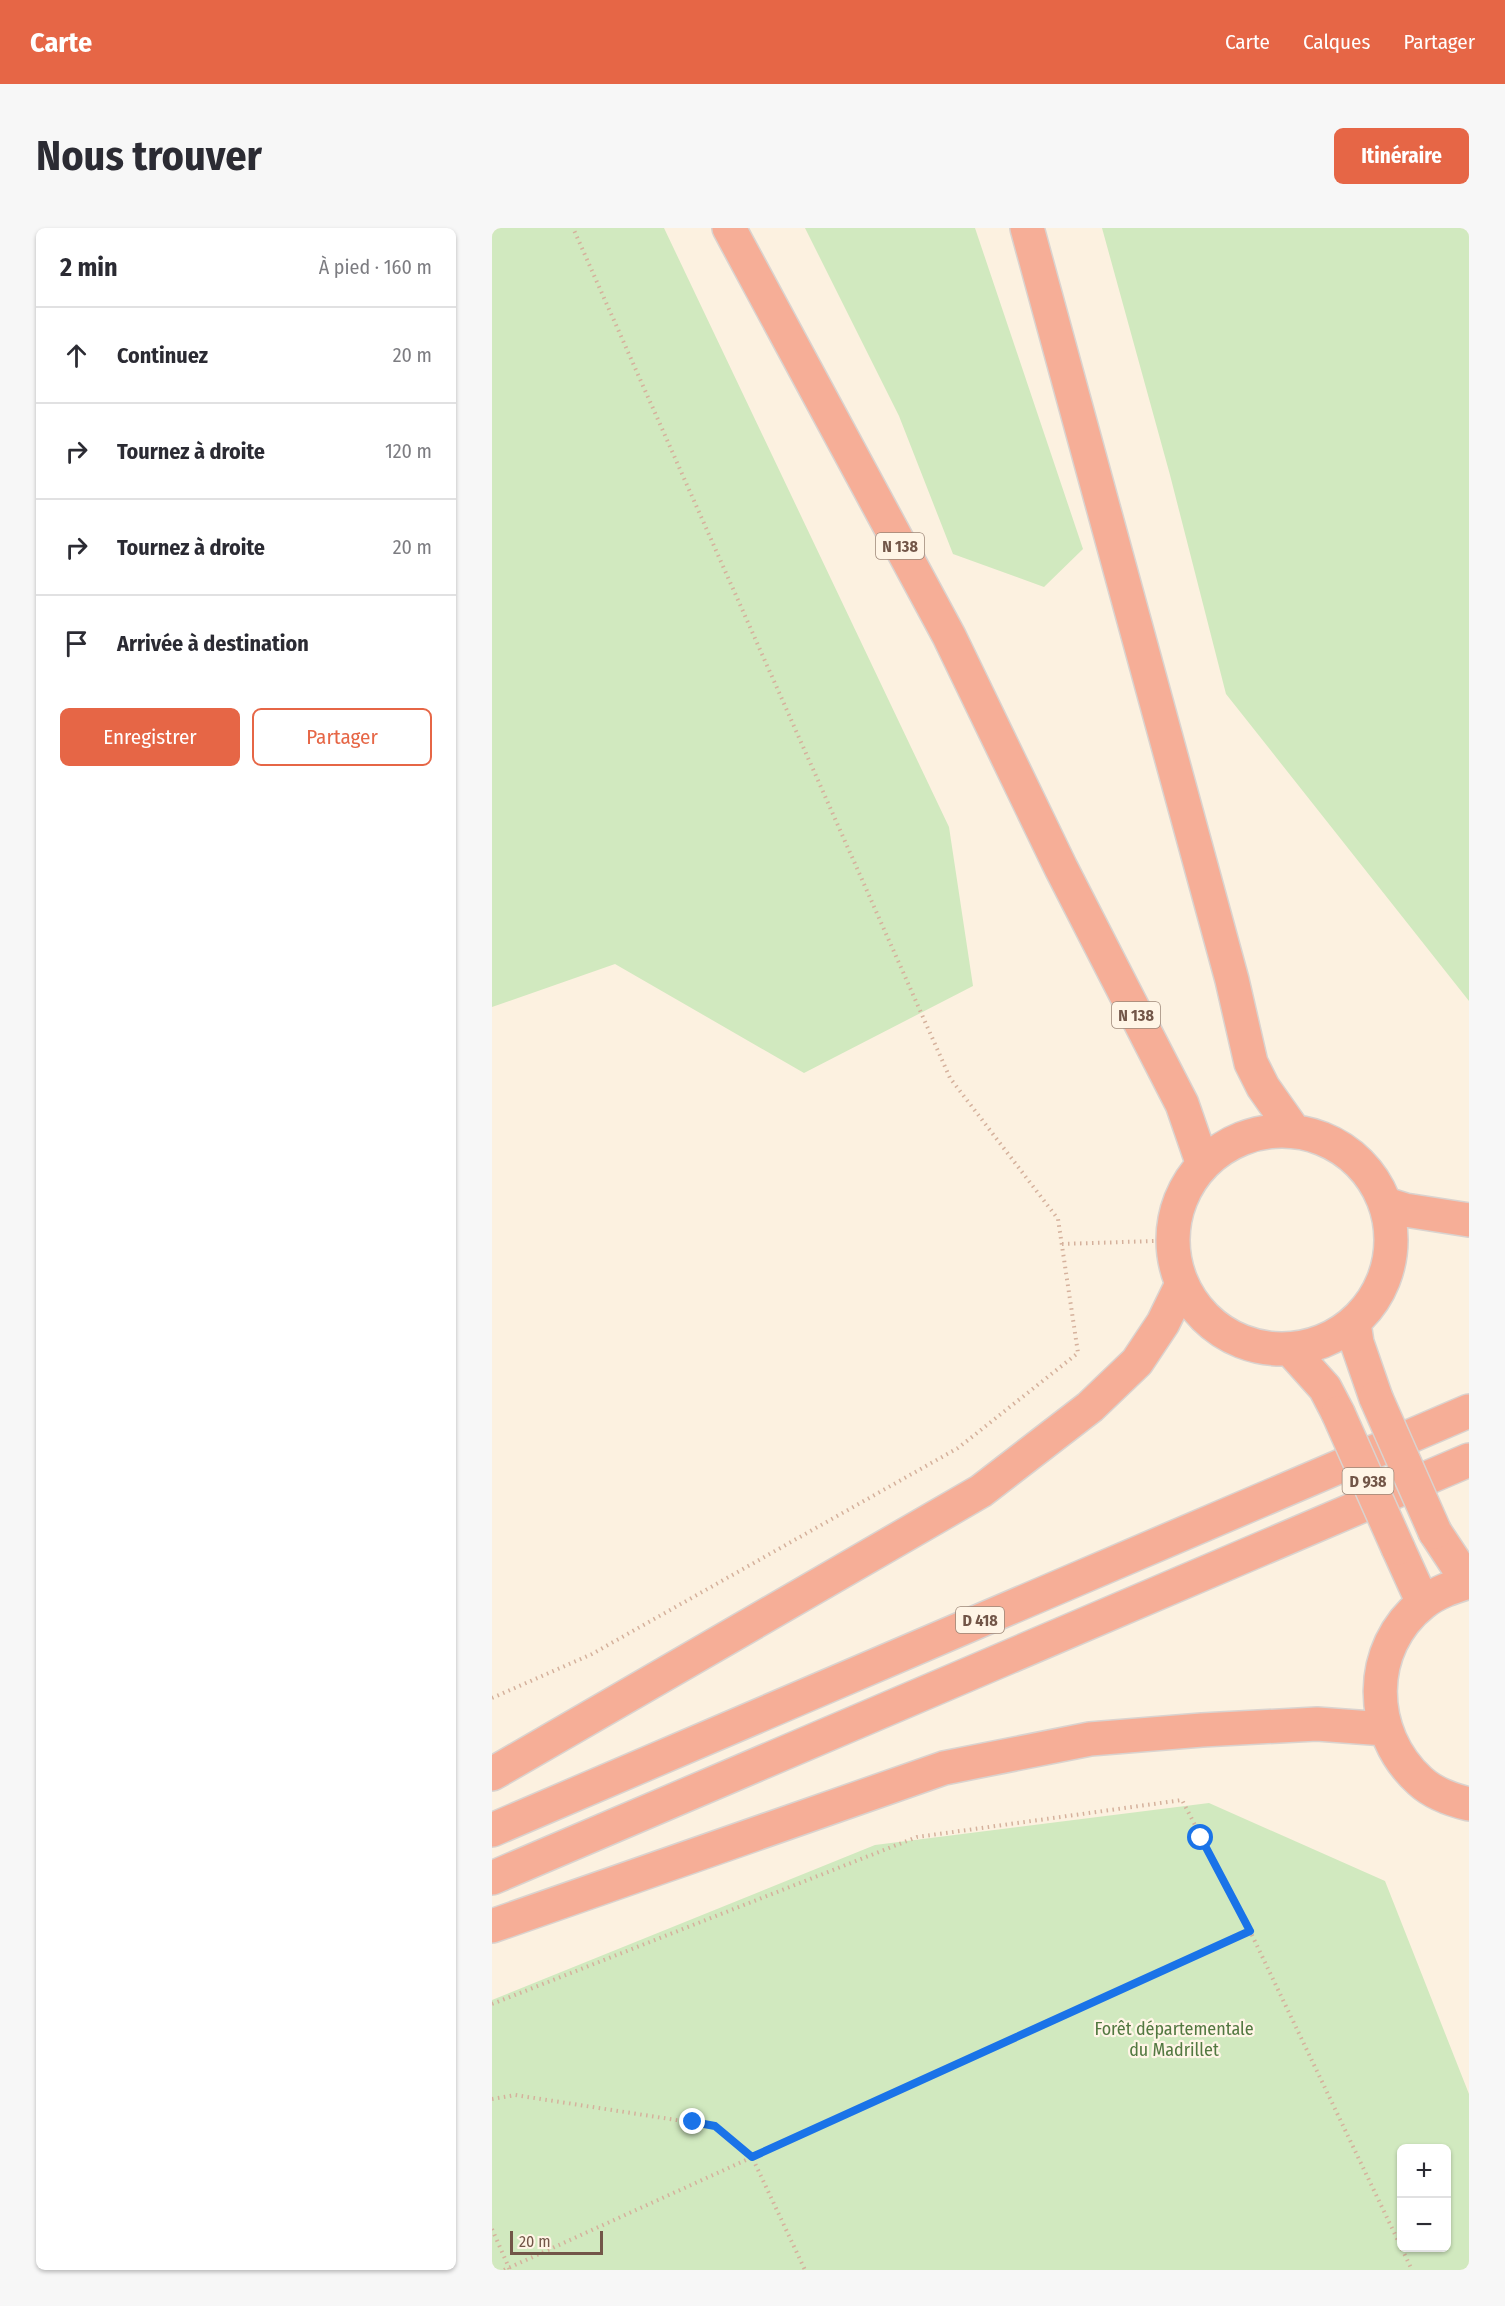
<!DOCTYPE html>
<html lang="fr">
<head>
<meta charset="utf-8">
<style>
  :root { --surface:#fff; --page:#f7f7f7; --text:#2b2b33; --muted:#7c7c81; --line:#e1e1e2; --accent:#e66646 }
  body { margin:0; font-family:"Fira Sans Condensed",sans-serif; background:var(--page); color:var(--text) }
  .controls { position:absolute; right:18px; bottom:18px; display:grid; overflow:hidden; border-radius:9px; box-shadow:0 2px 4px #0004 }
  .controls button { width:54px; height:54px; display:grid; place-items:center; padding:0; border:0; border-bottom:2px solid var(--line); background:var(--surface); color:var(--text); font:30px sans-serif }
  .scale { position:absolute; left:18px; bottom:15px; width:93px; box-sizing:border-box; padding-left:6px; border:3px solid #725648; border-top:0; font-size:16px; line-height:21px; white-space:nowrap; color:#725648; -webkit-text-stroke:4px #fff5e6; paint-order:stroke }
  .stop { position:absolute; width:18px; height:18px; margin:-14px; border:4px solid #1a73e8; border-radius:50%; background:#fff }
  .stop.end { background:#1a73e8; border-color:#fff; box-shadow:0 2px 6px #0008 }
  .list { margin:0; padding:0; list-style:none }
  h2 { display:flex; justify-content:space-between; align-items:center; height:78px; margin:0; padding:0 24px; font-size:26px }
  h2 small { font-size:20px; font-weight:400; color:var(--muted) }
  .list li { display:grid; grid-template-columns:39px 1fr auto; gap:18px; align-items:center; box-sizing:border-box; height:96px; padding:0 24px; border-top:2px solid var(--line) }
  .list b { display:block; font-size:22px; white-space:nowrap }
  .list em { font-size:20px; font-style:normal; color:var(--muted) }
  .actions { display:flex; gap:12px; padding:18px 24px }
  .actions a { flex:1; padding:14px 0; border:2px solid var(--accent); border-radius:9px; text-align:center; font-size:21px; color:var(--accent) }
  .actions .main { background:var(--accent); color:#fff }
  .icon { flex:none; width:33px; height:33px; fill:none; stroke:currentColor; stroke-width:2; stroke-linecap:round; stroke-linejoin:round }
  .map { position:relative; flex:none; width:977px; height:2042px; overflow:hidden; border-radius:9px }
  header { display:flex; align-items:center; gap:36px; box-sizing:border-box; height:84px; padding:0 30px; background:var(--accent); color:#fff }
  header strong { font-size:28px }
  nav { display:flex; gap:33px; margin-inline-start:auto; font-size:21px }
  .intro { display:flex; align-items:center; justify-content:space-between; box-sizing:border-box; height:144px; padding:0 36px }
  h1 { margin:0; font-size:42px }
  .button { padding:15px 27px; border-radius:9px; background:var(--accent); color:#fff; font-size:21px; font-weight:700 }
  main { display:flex; gap:36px; padding:0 36px }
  aside { flex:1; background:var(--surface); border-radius:9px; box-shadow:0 2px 4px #0004 }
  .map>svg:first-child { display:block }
  .green { fill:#d1e9bf; fill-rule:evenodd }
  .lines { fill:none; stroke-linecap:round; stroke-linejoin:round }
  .highway-casing { stroke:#dad3cf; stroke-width:36 }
  .path { stroke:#d5b19c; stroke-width:4; stroke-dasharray:1.5 4.5; stroke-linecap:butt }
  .highway { stroke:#f6ae97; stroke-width:33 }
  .highway-bridge-casing { stroke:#dad3cf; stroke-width:36; stroke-linecap:butt }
  .highway-bridge { stroke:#f6ae97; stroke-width:33 }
  .route { stroke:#1a73e8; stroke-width:8 }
  .labels { text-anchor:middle; stroke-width:4.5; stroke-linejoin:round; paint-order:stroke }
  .shield { fill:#fff5e6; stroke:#9c8677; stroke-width:1.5 }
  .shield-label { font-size:16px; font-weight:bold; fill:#725648 }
  .park-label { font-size:18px; fill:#527840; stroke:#fff5e6 }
</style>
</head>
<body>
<header>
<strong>Carte</strong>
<nav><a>Carte</a><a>Calques</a><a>Partager</a></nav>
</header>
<div class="intro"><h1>Nous trouver</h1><a class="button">Itinéraire</a></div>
<main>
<aside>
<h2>2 min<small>À pied · 160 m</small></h2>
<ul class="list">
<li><svg class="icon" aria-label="ahead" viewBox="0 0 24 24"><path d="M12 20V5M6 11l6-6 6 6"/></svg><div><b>Continuez</b></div><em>20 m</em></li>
<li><svg class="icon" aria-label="right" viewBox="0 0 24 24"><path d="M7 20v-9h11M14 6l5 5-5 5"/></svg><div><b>Tournez à droite</b></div><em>120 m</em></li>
<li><svg class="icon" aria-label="right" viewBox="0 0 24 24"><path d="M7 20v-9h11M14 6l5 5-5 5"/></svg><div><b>Tournez à droite</b></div><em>20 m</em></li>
<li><svg class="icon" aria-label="arrive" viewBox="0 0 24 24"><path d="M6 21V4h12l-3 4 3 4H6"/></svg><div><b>Arrivée à destination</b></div></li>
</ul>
<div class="actions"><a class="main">Enregistrer</a><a>Partager</a></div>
</aside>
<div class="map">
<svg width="977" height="2042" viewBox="0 0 977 2042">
  <rect width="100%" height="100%" fill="#fcf1e0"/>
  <!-- green -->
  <path class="green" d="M0 0H172L457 599 481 758 312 845 123 736 0 779Z
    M313 0H483L591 321 552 359 461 326 407 188Z
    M610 0H977V773L734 466 678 247Z
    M717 1575 893 1653 977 1866V2042H0V1772L383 1617ZM910 1920H954V2020H910Z"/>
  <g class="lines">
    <!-- highway casing -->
    <g class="highway-casing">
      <path id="highway" d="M237 0 457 408 569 640 690 876 711 937
        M535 0 740 752 759 835 771 859 802 903
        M681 1012a109 109 0 1 1 218 0a109 109 0 1 1-218 0Z
        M894 976 913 982 977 992
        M862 1095 865 1115 884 1170
        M798 1121 833 1160 846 1185
        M943 1304 976 1354
        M906 1320 931 1375
        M977 1354C961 1359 945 1364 931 1375 874 1420 875 1505 928 1553 941 1565 960 1572 977 1576
        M0 1546 489 1263 598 1179 645 1134 671 1095 690 1056
        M0 1602 977 1183
        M0 1650 977 1232
        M0 1698 452 1540 598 1511 710 1502 825 1496 893 1501"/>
    </g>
    <!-- path -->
    <path class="path" d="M570 1016 662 1013 681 1014
      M0 1470 100 1426 466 1220 586 1125 566 991 458 850 81 0
      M0 1776 425 1609 690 1572 758 1703 920 2042
      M0 1871 23 1867 223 1898 260 1929 313 2042
      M0 2001 18 2042
      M12 2042 758 1703"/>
    <!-- highway -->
    <use href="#highway" class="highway"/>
    <!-- highway-bridge casing -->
    <g class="highway-bridge-casing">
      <path id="highway-bridge" d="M884 1170 943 1304
        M846 1185 906 1320"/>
    </g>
    <!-- highway-bridge -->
    <use href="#highway-bridge" class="highway-bridge"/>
  </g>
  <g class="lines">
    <!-- route -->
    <path class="route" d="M201 1894 223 1898 260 1929 758 1703 709 1610"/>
  </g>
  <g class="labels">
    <!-- shield labels -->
    <g class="shield">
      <rect x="384" y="305" width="48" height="26" rx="4.5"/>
      <rect x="620" y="774" width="48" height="26" rx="4.5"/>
      <rect x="850.5" y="1240" width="51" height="26" rx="4.5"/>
      <rect x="464" y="1379" width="48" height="26" rx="4.5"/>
    </g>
    <g class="shield-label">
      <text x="408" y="324">N 138</text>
      <text x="644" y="793">N 138</text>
      <text x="876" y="1259">D 938</text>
      <text x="488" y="1398">D 418</text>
    </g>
    <!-- park labels -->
    <g class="park-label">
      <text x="682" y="1807">Forêt départementale<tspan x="682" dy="21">du Madrillet</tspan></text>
    </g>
  </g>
</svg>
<div class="controls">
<button>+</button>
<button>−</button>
</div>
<div class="scale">20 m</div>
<div class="stop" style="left:709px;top:1610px"></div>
<div class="stop end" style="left:201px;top:1894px"></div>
</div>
</main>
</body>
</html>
